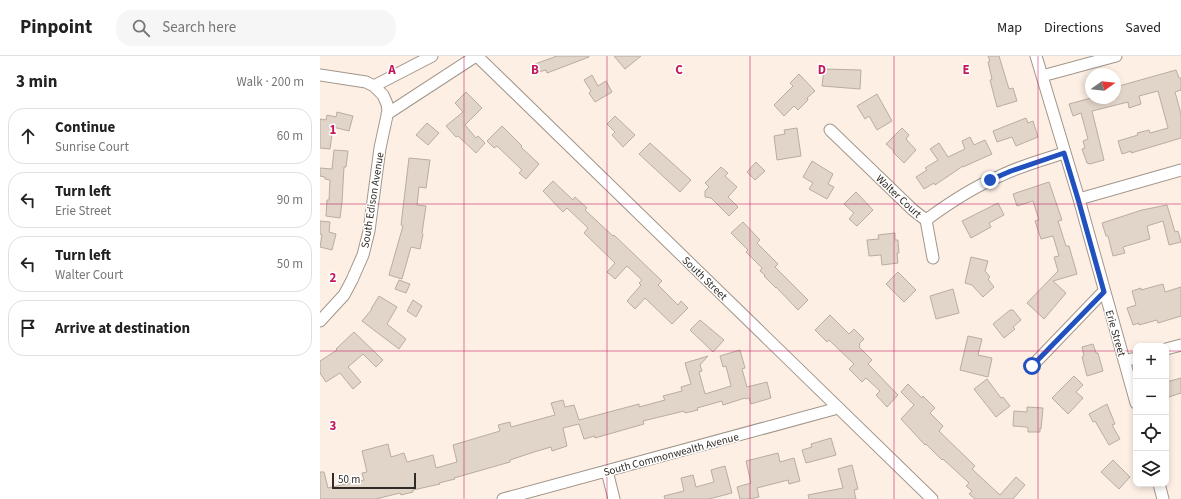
<!DOCTYPE html>
<html lang="en">
<head>
<meta charset="utf-8">
<style>
  :root { --surface:#fff; --page:#f6f6f6; --text:#222; --muted:#767676; --line:#e0e0e0 }
  body { margin:0; font-family:"Source Sans 3",sans-serif; background:var(--page); color:var(--text) }
  .controls { position:absolute; right:12px; bottom:12px; display:grid; overflow:hidden; border-radius:8px; box-shadow:0 2px 6px #0003 }
  .controls button { width:36px; height:36px; display:grid; place-items:center; padding:0; border:0; border-bottom:1px solid var(--line); background:var(--surface); color:var(--text); font:20px sans-serif }
  .compass { position:absolute; left:765px; top:12px; width:36px; height:36px; border-radius:50%; background:var(--surface); box-shadow:0 2px 6px #0003; rotate:75deg }
  .scale { position:absolute; left:12px; bottom:10px; width:84px; box-sizing:border-box; padding-left:4px; border:2px solid #302b26; border-top:0; font-size:11px; line-height:14px; white-space:nowrap; color:#302b26; -webkit-text-stroke:3px #fff; paint-order:stroke }
  .stop { position:absolute; width:12px; height:12px; margin:-9px; border:3px solid #2051bf; border-radius:50%; background:#fff }
  .stop.end { background:#2051bf; border-color:#fff; box-shadow:0 1px 4px #0008 }
  .list { margin:0; padding:0; list-style:none }
  h2 { display:flex; justify-content:space-between; align-items:center; height:52px; margin:0; padding:0 16px; font-size:17px }
  h2 small { font-size:13px; font-weight:400; color:var(--muted) }
  .list li { display:grid; grid-template-columns:26px 1fr auto; gap:12px; align-items:center; box-sizing:border-box; height:56px; margin:0 8px 8px; padding:0 8px; border:1px solid var(--line); border-radius:16px }
  .list b { display:block; font-size:15px; white-space:nowrap }
  .list p { margin:0; font-size:13px; white-space:nowrap; color:var(--muted) }
  .list em { font-size:13px; font-style:normal; color:var(--muted) }
  .icon { flex:none; width:22px; height:22px; fill:none; stroke:currentColor; stroke-width:2; stroke-linecap:round; stroke-linejoin:round }
  .map { position:relative; flex:none; width:861px; height:443px; overflow:hidden }
  header { display:flex; align-items:center; gap:24px; box-sizing:border-box; height:56px; padding:0 20px; background:var(--surface); border-bottom:1px solid var(--line) }
  header strong { font-size:19px }
  nav { display:flex; gap:22px; margin-inline-start:auto; font-size:14px }
  .search { width:280px; height:36px; background:var(--page); display:flex; align-items:center; gap:10px; box-sizing:border-box; padding:0 14px; border-radius:16px; color:var(--muted); font-size:15px }
  main { display:flex }
  aside { flex:1; background:var(--surface) }
  .map>svg:first-child { display:block }
  .building { fill:#e1d4c8; stroke:#b9aca1 }
  .lines { fill:none; stroke-linecap:round; stroke-linejoin:round }
  .street-casing { stroke:#a2968b; stroke-width:13 }
  .street { stroke:#fff; stroke-width:11 }
  .route { stroke:#2051bf; stroke-width:5 }
  .grid { fill:none; stroke:#c2185b; stroke-width:1; stroke-opacity:0.55 }
  .labels { text-anchor:middle; stroke-width:3; stroke-linejoin:round; paint-order:stroke }
  .street-label { font-size:11px; fill:#302b26; stroke:#fff }
  .grid-label { font-size:13px; text-anchor:middle; font-weight:bold; fill:#c2185b; stroke:#fff; stroke-width:3; stroke-linejoin:round; paint-order:stroke }
</style>
</head>
<body>
<header>
<strong>Pinpoint</strong>
<div class="search"><svg class="icon" aria-label="search" viewBox="0 0 24 24"><circle cx="10" cy="10" r="6"/><path d="M15 15l6 6"/></svg>Search here</div>
<nav><a>Map</a><a>Directions</a><a>Saved</a></nav>
</header>
<main>
<aside>
<h2>3 min<small>Walk · 200 m</small></h2>
<ul class="list">
<li><svg class="icon" aria-label="ahead" viewBox="0 0 24 24"><path d="M12 20V5M6 11l6-6 6 6"/></svg><div><b>Continue</b><p>Sunrise Court</p></div><em>60 m</em></li>
<li><svg class="icon" aria-label="left" viewBox="0 0 24 24"><path d="M17 20v-9H6M10 6l-5 5 5 5"/></svg><div><b>Turn left</b><p>Erie Street</p></div><em>90 m</em></li>
<li><svg class="icon" aria-label="left" viewBox="0 0 24 24"><path d="M17 20v-9H6M10 6l-5 5 5 5"/></svg><div><b>Turn left</b><p>Walter Court</p></div><em>50 m</em></li>
<li><svg class="icon" aria-label="arrive" viewBox="0 0 24 24"><path d="M6 21V4h12l-3 4 3 4H6"/></svg><div><b>Arrive at destination</b></div></li>
</ul>
</aside>
<div class="map">
<svg width="861" height="443" viewBox="0 0 861 443">
  <rect width="100%" height="100%" fill="#fdefe4"/>
  <!-- building -->
  <path class="building" d="M237 0H269V1L227 17 226 14 218 16 215 8Z
    M294 0H321L305 13Z
    M668 0H679L689 33 693 32 697 45 677 51 670 24 672 23 668 6 670 5Z
    M504 13 541 14 540 33 502 30Z
    M856 14 859 22H861V34L855 36 861 58V82L811 97V95L802 98 798 85 818 79 817 77 829 74 830 77 848 72 838 35 819 40 821 48 809 52 808 46 772 55 784 104 770 108 767 107 762 93 765 92 763 85 768 83 761 57 753 60 749 48 771 42H797L795 34 800 32 799 30Z
    M479 18 495 35 487 42 488 44 478 54 474 50 464 60 454 49 473 30 470 27Z
    M272 19 278 30 286 25 292 36 275 46 269 37 271 35 264 24Z
    M146 36 162 52 145 69 156 82 158 80 165 87 156 97 138 80 136 81 126 70 143 56 135 47Z
    M557 38 572 65 557 74 549 60 545 63 537 50Z
    M17 56 33 60 29 75 13 71 10 93 0 92V63L6 64 7 59 16 61Z
    M295 60 315 79 303 91 292 79 295 76 287 68Z
    M706 62 708 67 713 65 718 81 696 90 692 81 677 86 673 75Z
    M107 67 119 77 108 89 96 79Z
    M182 70 202 90 201 91 219 108 206 123 199 117 202 114 177 90 174 92 167 85Z
    M477 72 481 100 457 104 454 80 465 78 464 74Z
    M582 72 589 79 586 83 596 94 584 107 573 96 574 95 566 88Z
    M650 81 654 89 665 84 672 98 643 111V110L615 129 614 127 604 133 596 121 607 114 605 112 618 104 610 93 619 87 628 101 645 93 642 85Z
    M330 87 371 124 360 136 319 98Z
    M14 94 28 95 26 111H24L22 146 20 162 6 160 7 144H9L10 124 5 123V121L0 120V112L12 113Z
    M89 102 110 104 106 132 99 131 97 149 106 150 102 177 103 178 100 193 91 191 82 223 69 219 83 170 81 169Z
    M492 105 513 118 508 128 514 131 507 143 489 133 493 127 483 121Z
    M436 106 445 115 435 124 427 116Z
    M401 111 408 117 405 120 417 131 408 141 418 151 409 160 391 142 385 141V135L389 131 385 127Z
    M233 125 253 144 255 141 267 152 265 154 293 180 294 179 342 225 338 229 358 249 361 245 368 252 352 268 325 242 315 253 307 245 321 229 319 227 322 224 307 210 295 223 287 216 295 207 264 177 268 172 247 152 243 156 223 135Z
    M729 126 742 164 738 165 746 190H749L757 218 733 225 746 237 724 263 707 247 738 215 734 201 739 200 733 180 721 183 715 165 719 164 713 145 697 150 693 138Z
    M536 136 553 154 537 170 529 163 534 157 524 148Z
    M678 147 684 159 669 167 671 171 651 182 642 165Z
    M847 149 855 176 858 175 861 186 849 189 843 165 827 170 830 183 803 191 805 197 793 200 788 180H786L782 167 822 154Z
    M0 165 10 166 9 176 16 178 12 194 0 191 2 179 0 178Z
    M423 166 440 184 437 187 458 208 455 211 488 244 478 254 456 231V232L444 220 445 219 440 215 442 212 426 196 428 194 411 177Z
    M575 177V184H578L579 197H577L578 207 562 209 561 199 549 200 547 184 559 183 558 179Z
    M651 201 668 205 665 215 670 221 668 223 674 231 663 241 652 229 645 227Z
    M578 216 596 234 584 246 566 228Z
    M79 224 90 228 86 237 75 233Z
    M843 228 845 236 861 231V260L838 267 837 264 819 269V267L813 269 807 252 816 249 812 235 821 232V234Z
    M633 233 639 257 616 263 610 240Z
    M59 240 77 251 67 268 86 283 79 293 42 265 52 253H51Z
    M93 244 102 250 96 261 87 255Z
    M690 254H693L701 264 693 271 695 273 684 282 673 268Z
    M510 259 529 278 534 273 544 283 539 288 540 289 539 291 552 304 548 308 578 339 567 351 556 339 560 335 546 322 542 326 529 313 534 308 509 284 507 286 495 274Z
    M380 264 404 284 393 296 370 274Z
    M34 276 63 304 56 311 43 298 28 311 41 326 33 333 20 317 6 326 0 317V305L17 294 16 293Z
    M648 280 662 283 658 299 672 302 668 321 640 314Z
    M773 288 776 297H778L783 315 767 320 762 301 764 300 762 291Z
    M420 294 425 312 422 313 427 331 447 326 451 342 431 348 429 342 426 343 425 342 403 349 402 345 377 352 378 354 365 357 364 355 323 365 324 368 275 382V380L264 383 259 368 243 372 247 390 232 395 231 391 214 396 190 404V406L134 422 135 423 119 427 120 428 93 434V436L81 439 80 437 56 443H0V416H4L8 432 44 424 42 417 47 416 42 395 68 388 71 401 84 397 87 406 113 399 116 412 137 406 133 389 180 375 178 369 190 366 191 371 235 359 231 347 243 344 245 351 254 349 259 364 319 348V351L345 344 343 340 362 335 361 331 371 328 365 307 388 300 380 309 382 315 379 316 385 338 411 330 406 310 403 311 400 300Z
    M754 320 763 329 756 336 763 342 748 358 732 342Z
    M861 322V337L846 342V326Z
    M667 323 681 342 683 341 690 350 676 361 654 333Z
    M588 328 602 342 603 340 615 352 610 357 623 370 619 375 655 410 652 413 680 439 696 421 705 429 693 443H655L649 438 652 435 646 430 649 427 623 403 622 404 606 388 605 389 581 363 594 349 581 336Z
    M787 348 795 368 792 369 800 383 789 389 775 365 773 366 769 358Z
    M707 351 723 352 721 373 720 372V376H708V372L706 371 693 370 694 355 707 356Z
    M511 382 516 399 486 407 482 394 492 391 491 388Z
    M458 397 460 406 474 402 480 425 469 428 468 424 437 432 439 441 430 443H420L417 431 431 427 426 405Z
    M793 404 810 421 799 433 781 416Z
    M532 409 538 433 534 434 536 443H489L488 439 523 432 518 413Z
    M405 410 412 437 389 443H345L344 440 364 435 361 422 373 419 376 431 394 426 391 414Z"/>
  <g class="lines">
    <!-- street casing -->
    <g class="street-casing">
      <path id="street" d="M157 0 612 443
        M716 0 759 143 816 347
        M0 19 46 26 54 30 63 39 67 48 68 55 60 92 49 175 43 199 32 224 24 239 0 265
        M722 20 796 0
        M54 30 112 0
        M67 58 156 0
        M510 74 593 154 606 164C629 147 653 131 680 120 700 110 722 104 744 97
        M759 143 861 114
        M606 164 613 202
        M846 293 861 289
        M804 305 816 302
        M712 310 784 235
        M287 415 294 443
        M839 428 843 443
        M183 443 518 352"/>
    </g>
    <!-- street -->
    <use href="#street" class="street"/>
  </g>
  <g class="lines">
    <!-- route -->
    <path class="route" d="M670 124 691 115 744 97 758 143 784 236 712 310"/>
  </g>
  <!-- grid -->
  <path class="grid" d="M144 0V443M287 0V443M430 0V443M574 0V443M718 0V443M0 148H861M0 295H816M846 295H861"/>
  <g class="labels">
    <!-- street labels -->
    <g class="street-label">
      <text transform="translate(579 140) rotate(43)" y="4">Walter Court</text>
      <text transform="translate(52 144) rotate(-81)" y="4">South Edison Avenue</text>
      <text transform="translate(385 222) rotate(44)" y="4">South Street</text>
      <text transform="translate(796 277) rotate(74)" y="4">Erie Street</text>
      <text transform="translate(351 398) rotate(-15)" y="4">South Commonwealth Avenue</text>
    </g>
  </g>
  <g class="grid-label">
    <text x="72" y="18">A</text>
    <text x="215" y="18">B</text>
    <text x="359" y="18">C</text>
    <text x="502" y="18">D</text>
    <text x="646" y="18">E</text>
    <text x="13" y="78">1</text>
    <text x="13" y="226">2</text>
    <text x="13" y="374">3</text>
  </g>
</svg>
<div class="controls">
<button>+</button>
<button>−</button>
<button><svg class="icon" aria-label="locate" viewBox="0 0 24 24"><circle cx="12" cy="12" r="6"/><path d="M12 2v4M12 18v4M2 12h4M18 12h4"/></svg></button>
<button><svg class="icon" aria-label="layers" viewBox="0 0 24 24"><path d="M12 4l9 5-9 5-9-5zM3 14l9 5 9-5"/></svg></button>
</div>
<svg class="compass" viewBox="-18 -18 36 36"><path d="M0-13l5 13h-10z" fill="#e53935"/><path d="M0 13l5-13h-10z" fill="#767676"/></svg>
<div class="scale">50 m</div>
<div class="stop" style="left:712px;top:310px"></div>
<div class="stop end" style="left:670px;top:124px"></div>
</div>
</main>
</body>
</html>
